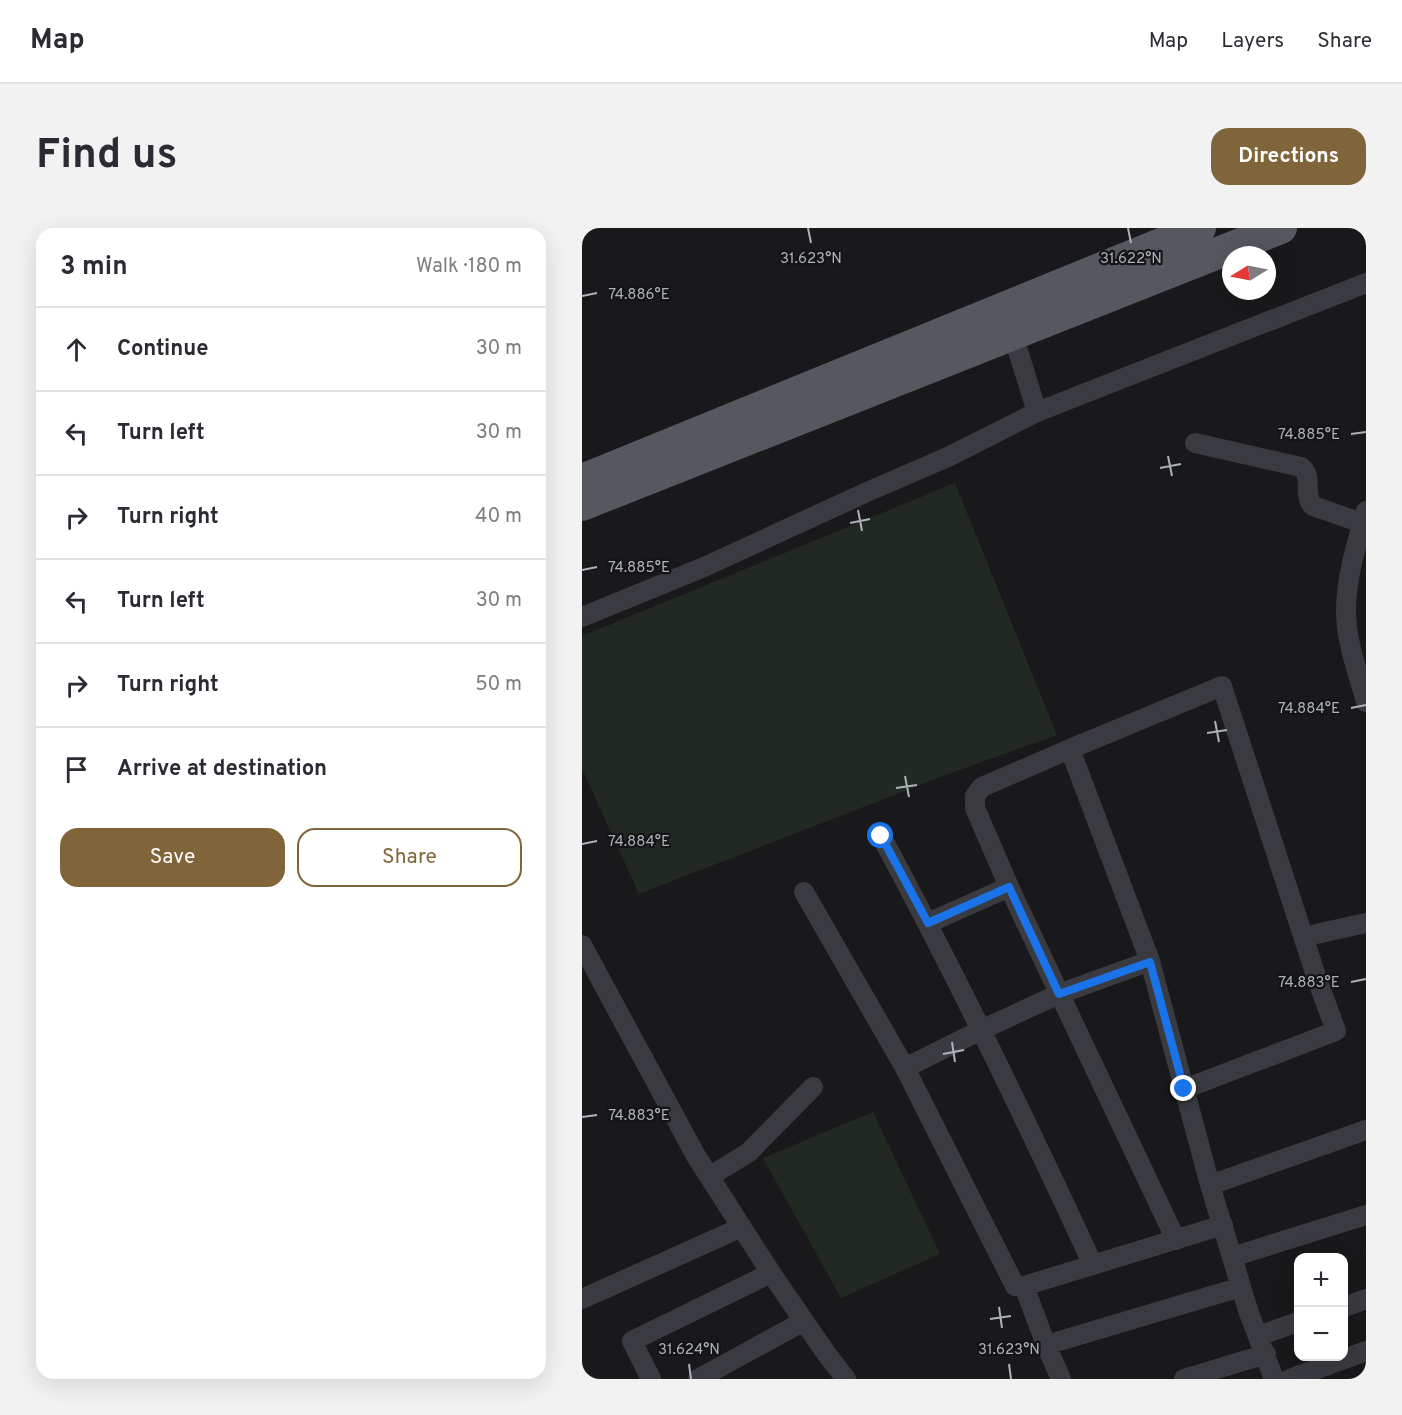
<!DOCTYPE html>
<html lang="en">
<head>
<meta charset="utf-8">
<style>
  :root { --surface:#fff; --page:#f2f2f3; --text:#2b2b33; --muted:#7c7c81; --line:#e1e1e2; --accent:#81653a }
  body { margin:0; font-family:Overpass,sans-serif; background:var(--page); color:var(--text) }
  .controls { position:absolute; right:18px; bottom:18px; display:grid; overflow:hidden; border-radius:12px; box-shadow:0 6px 24px #0002 }
  .controls button { width:54px; height:54px; display:grid; place-items:center; padding:0; border:0; border-bottom:2px solid var(--line); background:var(--surface); color:var(--text); font:30px sans-serif }
  .compass { position:absolute; left:640px; top:18px; width:54px; height:54px; border-radius:50%; background:var(--surface); box-shadow:0 6px 24px #0002; rotate:260deg }
  .stop { position:absolute; width:18px; height:18px; margin:-14px; border:4px solid #1a73e8; border-radius:50%; background:#fff }
  .stop.end { background:#1a73e8; border-color:#fff; box-shadow:0 2px 6px #0008 }
  .list { margin:0; padding:0; list-style:none }
  h2 { display:flex; justify-content:space-between; align-items:center; height:78px; margin:0; padding:0 24px; font-size:26px }
  h2 small { font-size:20px; font-weight:400; color:var(--muted) }
  .list li { display:grid; grid-template-columns:39px 1fr auto; gap:18px; align-items:center; box-sizing:border-box; height:84px; padding:0 24px; border-top:2px solid var(--line) }
  .list b { display:block; font-size:22px; white-space:nowrap }
  .list em { font-size:20px; font-style:normal; color:var(--muted) }
  .actions { display:flex; gap:12px; padding:18px 24px }
  .actions a { flex:1; padding:14px 0; border:2px solid var(--accent); border-radius:18px; text-align:center; font-size:21px; color:var(--accent) }
  .actions .main { background:var(--accent); color:#fff }
  .icon { flex:none; width:33px; height:33px; fill:none; stroke:currentColor; stroke-width:2; stroke-linecap:round; stroke-linejoin:round }
  .map { position:relative; flex:none; width:784px; height:1151px; overflow:hidden; border-radius:18px }
  header { display:flex; align-items:center; gap:36px; box-sizing:border-box; height:84px; padding:0 30px; background:var(--surface); border-bottom:2px solid var(--line) }
  header strong { font-size:28px }
  nav { display:flex; gap:33px; margin-inline-start:auto; font-size:21px }
  .intro { display:flex; align-items:center; justify-content:space-between; box-sizing:border-box; height:144px; padding:0 36px }
  h1 { margin:0; font-size:42px }
  .button { padding:15px 27px; border-radius:18px; background:var(--accent); color:#fff; font-size:21px; font-weight:700 }
  main { display:flex; gap:36px; padding:0 36px }
  aside { flex:1; background:var(--surface); border-radius:18px; box-shadow:0 6px 24px #0002 }
  .map>svg:first-child { display:block }
  .green { fill:#212922 }
  .lines { fill:none; stroke-linecap:round; stroke-linejoin:round }
  .street { stroke:#3a3b40; stroke-width:20 }
  .primary { stroke:#56585f; stroke-width:32 }
  .route { stroke:#1a73e8; stroke-width:8 }
  .ticks { fill:none; stroke:#acb1ba; stroke-width:2 }
  .ticks-label { font-size:15px; text-anchor:middle; fill:#acb1ba; stroke:#141416; stroke-width:4.5; stroke-linejoin:round; paint-order:stroke }
</style>
</head>
<body>
<header>
<strong>Map</strong>
<nav><a>Map</a><a>Layers</a><a>Share</a></nav>
</header>
<div class="intro"><h1>Find us</h1><a class="button">Directions</a></div>
<main>
<aside>
<h2>3 min<small>Walk · 180 m</small></h2>
<ul class="list">
<li><svg class="icon" aria-label="ahead" viewBox="0 0 24 24"><path d="M12 20V5M6 11l6-6 6 6"/></svg><div><b>Continue</b></div><em>30 m</em></li>
<li><svg class="icon" aria-label="left" viewBox="0 0 24 24"><path d="M17 20v-9H6M10 6l-5 5 5 5"/></svg><div><b>Turn left</b></div><em>30 m</em></li>
<li><svg class="icon" aria-label="right" viewBox="0 0 24 24"><path d="M7 20v-9h11M14 6l5 5-5 5"/></svg><div><b>Turn right</b></div><em>40 m</em></li>
<li><svg class="icon" aria-label="left" viewBox="0 0 24 24"><path d="M17 20v-9H6M10 6l-5 5 5 5"/></svg><div><b>Turn left</b></div><em>30 m</em></li>
<li><svg class="icon" aria-label="right" viewBox="0 0 24 24"><path d="M7 20v-9h11M14 6l5 5-5 5"/></svg><div><b>Turn right</b></div><em>50 m</em></li>
<li><svg class="icon" aria-label="arrive" viewBox="0 0 24 24"><path d="M6 21V4h12l-3 4 3 4H6"/></svg><div><b>Arrive at destination</b></div></li>
</ul>
<div class="actions"><a class="main">Save</a><a>Share</a></div>
</aside>
<div class="map">
<svg width="784" height="1151" viewBox="0 0 784 1151">
  <rect width="100%" height="100%" fill="#19191b"/>
  <!-- green -->
  <path class="green" d="M373 255 475 507 372 544 57 666 2 545H0V408Z
    M291 884 358 1026 259 1070 181 930Z"/>
  <g class="lines">
    <!-- street -->
    <path class="street" d="M431 107 455 184
      M613 215 719 239C732 248 720 267 731 278L780 295
      M784 283C775 315 764 349 764 383 764 414 776 444 784 474
      M0 389 122 339 285 264 368 228 455 184 784 55
      M488 521 568 733 628 957 667 1085 692 1151
      M299 608C375 748 444 892 511 1037
      M222 664 323 840
      M346 695 427 659
      M734 706 784 695
      M0 717 114 928 189 1045 246 1128 264 1151
      M568 733 477 766 399 802 323 840 433 1058H442L641 997
      M128 948 166 925 231 859
      M628 957 784 902
      M594 1012 427 659 393 580V568L400 559 488 521 640 458 735 751 754 803 602 861
      M650 1029 784 987
      M442 1058 464 1117 479 1151
      M0 1071 160 999
      M762 1079 784 1071
      M676 1108 716 1094
      M464 1117 659 1059
      M69 1151 50 1113 189 1045
      M116 1151 222 1093
      M602 1151 684 1126
      M708 1151 784 1123"/>
    <!-- primary -->
    <path class="primary" d="M0 252 618 0
      M0 277 699 0"/>
  </g>
  <g class="lines">
    <!-- route -->
    <path class="route" d="M299 608 346 695 427 659 477 766 568 734 602 861"/>
  </g>
  <!-- ticks -->
  <path class="ticks" d="M226 0 229 15M546 0 549 15M0 68 15 65M769 206 784 204M586 228 590 248M578 240 599 236M276 282 280 303M268 295 288 291M0 342 15 339M769 480 784 477M633 493 637 514M625 505 645 502M323 548 327 569M314 560 335 557M0 616 15 613M769 754 784 751M370 814 373 834M361 826 382 822M0 889 15 887M417 1079 420 1100M408 1091 429 1088M107 1136 109 1151M427 1136 429 1151"/>
  <g class="ticks-label">
    <text x="229" y="35">31.623°N</text>
    <text x="549" y="35">31.622°N</text>
    <text x="57" y="71">74.886°E</text>
    <text x="727" y="211">74.885°E</text>
    <text x="57" y="344">74.885°E</text>
    <text x="727" y="485">74.884°E</text>
    <text x="57" y="618">74.884°E</text>
    <text x="727" y="759">74.883°E</text>
    <text x="57" y="892">74.883°E</text>
    <text x="107" y="1126">31.624°N</text>
    <text x="427" y="1126">31.623°N</text>
  </g>
</svg>
<div class="controls">
<button>+</button>
<button>−</button>
</div>
<svg class="compass" viewBox="-18 -18 36 36"><path d="M0-13l5 13h-10z" fill="#e53935"/><path d="M0 13l5-13h-10z" fill="#7c7c81"/></svg>
<div class="stop" style="left:299px;top:608px"></div>
<div class="stop end" style="left:602px;top:861px"></div>
</div>
</main>
</body>
</html>
